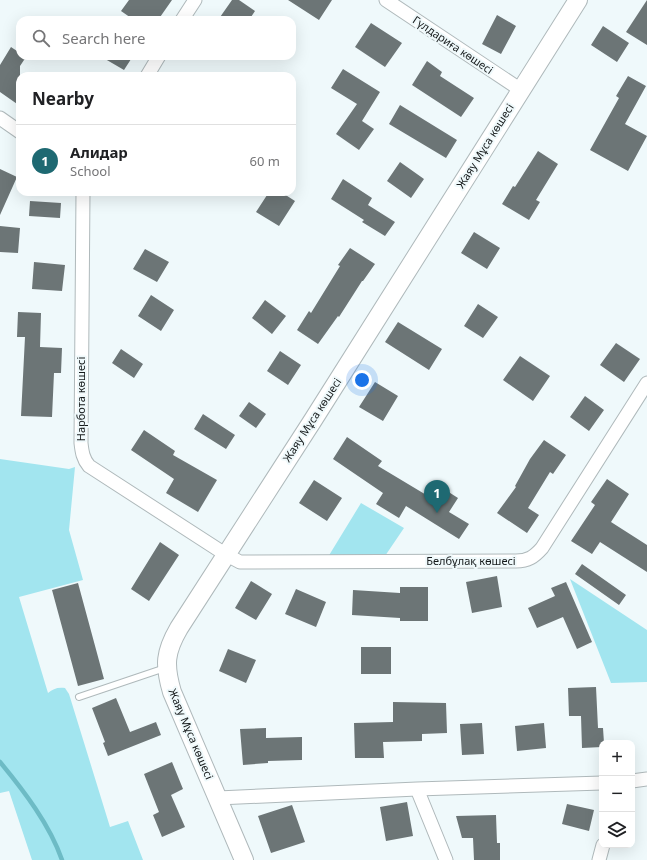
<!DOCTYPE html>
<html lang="en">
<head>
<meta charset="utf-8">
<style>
  :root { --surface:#fff; --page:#f6f6f6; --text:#202124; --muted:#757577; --line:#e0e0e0; --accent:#1e6972 }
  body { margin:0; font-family:"Noto Sans",sans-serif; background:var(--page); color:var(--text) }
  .controls { position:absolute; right:12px; bottom:12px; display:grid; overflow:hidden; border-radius:8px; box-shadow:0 4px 16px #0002 }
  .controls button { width:36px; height:36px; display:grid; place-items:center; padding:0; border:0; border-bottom:1px solid var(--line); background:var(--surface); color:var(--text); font:20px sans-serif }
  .you { position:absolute; left:362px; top:380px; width:14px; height:14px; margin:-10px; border:3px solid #fff; border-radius:50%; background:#1a73e8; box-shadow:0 0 0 6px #1a73e833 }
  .badge { display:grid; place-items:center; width:26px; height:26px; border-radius:50%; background:var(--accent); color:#fff; font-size:13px; font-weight:700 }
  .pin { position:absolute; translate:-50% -33px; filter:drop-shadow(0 1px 2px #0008) }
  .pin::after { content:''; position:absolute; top:21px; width:14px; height:12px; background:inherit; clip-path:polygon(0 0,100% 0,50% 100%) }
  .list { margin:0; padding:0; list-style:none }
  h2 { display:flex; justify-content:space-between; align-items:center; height:52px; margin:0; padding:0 16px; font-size:17px }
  h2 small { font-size:13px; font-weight:400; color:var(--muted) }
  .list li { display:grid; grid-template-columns:26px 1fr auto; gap:12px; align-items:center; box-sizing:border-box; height:72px; padding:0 16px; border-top:1px solid var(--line) }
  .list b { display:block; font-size:15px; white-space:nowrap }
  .list p { margin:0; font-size:13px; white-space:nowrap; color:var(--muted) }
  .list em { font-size:13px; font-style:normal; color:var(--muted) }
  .icon { flex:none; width:22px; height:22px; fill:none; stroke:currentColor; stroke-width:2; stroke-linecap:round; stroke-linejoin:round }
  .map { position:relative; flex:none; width:647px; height:860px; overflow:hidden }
  .search { position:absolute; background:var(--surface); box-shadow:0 4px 16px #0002; left:16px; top:16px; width:280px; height:44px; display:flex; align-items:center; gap:10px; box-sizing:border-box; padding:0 14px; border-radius:12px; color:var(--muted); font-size:15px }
  .panel { position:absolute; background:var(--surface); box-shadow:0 4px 16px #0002; left:16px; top:72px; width:280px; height:124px; border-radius:12px }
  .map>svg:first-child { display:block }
  .green { fill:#a2e5ef }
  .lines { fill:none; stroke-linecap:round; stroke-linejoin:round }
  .stream { stroke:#6dbbc5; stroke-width:4.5 }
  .building { fill:#6c7576 }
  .lane-casing { stroke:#afb9bb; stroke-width:8 }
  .street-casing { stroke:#afb9bb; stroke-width:15 }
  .secondary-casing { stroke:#afb9bb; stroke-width:20 }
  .lane { stroke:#fff; stroke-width:6 }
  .street { stroke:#fff; stroke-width:13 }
  .secondary { stroke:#fff; stroke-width:18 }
  .labels { text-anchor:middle; stroke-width:4; stroke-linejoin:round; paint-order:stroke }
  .street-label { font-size:11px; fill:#15191a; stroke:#eff9fb }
</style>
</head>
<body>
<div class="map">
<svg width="647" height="860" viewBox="0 0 647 860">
  <rect width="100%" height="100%" fill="#eff9fb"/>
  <!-- green -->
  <path class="green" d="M0 459 69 469 75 467 69 530 83 580 19 597 48 693C53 689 57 687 65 688L69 694 110 827 128 821 143 860H32L9 791 0 793Z
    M361 503 404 528 385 556 328 557Z
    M570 579 647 630V682L611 683Z"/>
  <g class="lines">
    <!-- stream -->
    <path class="stream" d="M0 762C24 791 50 825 62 860"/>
  </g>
  <!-- building -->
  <path class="building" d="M129 0H172L158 20H134L121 11Z
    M232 0H239L255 11 249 20H218Z
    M288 0H332L319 20Z
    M647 0V45L626 32Z
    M497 15 516 26 501 54 482 44Z
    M371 23 402 43 385 67 355 47Z
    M603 26 629 43 617 62 591 45Z
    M11 47 20 53V56L26 57 20 66V106L0 92V65Z
    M100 56H133L124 70Z
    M427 61 442 72 440 76 474 98 461 117 412 85Z
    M343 69 380 92 362 121 374 129 359 150 336 134 357 104 331 88Z
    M628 76 646 86 625 124 647 136 628 171 590 150 619 98 616 96Z
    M400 105 457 140 446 158 389 124Z
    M538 151 558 164 536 200 540 202 529 220 502 204 513 186 515 187Z
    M400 162 424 179 411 198 387 181Z
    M0 169 17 177 0 215Z
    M343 179 372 198 368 205 395 222 385 236 362 222 364 220 331 199Z
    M269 192H281L295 201 279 226 256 212Z
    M30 201 61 203 60 218 29 216Z
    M0 226 20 228 18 253 0 252Z
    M474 232 500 248 487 269 461 253Z
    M350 248 375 264 363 281H362L339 317 338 316 318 344 297 330 309 311 311 313 340 266 338 265Z
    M145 249 169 262 157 282 133 269Z
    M34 262 65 265 62 291 32 289Z
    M151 295 174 310 161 331 138 316Z
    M265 300 286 316 272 334 252 318Z
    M478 304 498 317 483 338 464 326Z
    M18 312 41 313 40 347 62 348 61 373H54L52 417 21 416 25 337H17Z
    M398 322 442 349 429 370 385 342Z
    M616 343 640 359 624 382 600 365Z
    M121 349 143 364 134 378 112 363Z
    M280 351 301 365 288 385 267 371Z
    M520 356 550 376 533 401 503 380Z
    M375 382 398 396 383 421 359 407Z
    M585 396 604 410 589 431 570 417Z
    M249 402 266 414 256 428 239 416Z
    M203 414 235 435 226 449 194 429Z
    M144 430 175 451 173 455 217 480 198 512 166 493 174 479 131 450Z
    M347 437 382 461 378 466 428 496 436 484 458 498 449 512 469 524 459 539 406 506 399 518 376 504 383 493 333 459Z
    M544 440 566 455 553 474 550 472 528 508 539 515 527 533 497 513 516 487 515 486 530 459Z
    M607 479 629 494 611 522 647 545V572L600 542 592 554 571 541 595 505 591 502Z
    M314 480 342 498 327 521 299 503Z
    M160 542 179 555 149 601 131 589Z
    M582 564 626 595 619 605 575 574Z
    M497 576 502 607 472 613 466 582Z
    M251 581 272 594 256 620 235 608Z
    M566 582 592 642 577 649 563 617 537 628 528 608 555 596 551 588Z
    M78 583 104 679 78 686 52 590Z
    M400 587H428V621H400V618L352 615 353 590 400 593Z
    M296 589 326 602 316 627 285 614Z
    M361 647H391V674H361Z
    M228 649 256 660 246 683 219 671Z
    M596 687 598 728H603L604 743H602V747L582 748 581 716H569L568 688Z
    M116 698 130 732 156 722 161 735 108 756 103 743 105 742 92 708Z
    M393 702 446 703 447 733 422 734V741L383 742 384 758H355L354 723 393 722Z
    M482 723 484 754 462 755 460 724Z
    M544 723 546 748 517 751 515 726Z
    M266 728V738L302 737V760L268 761V763L243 765 240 729Z
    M172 762 183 789 171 795 185 827 162 837 153 815 159 812 144 774Z
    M407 802 413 836 386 841 380 807Z
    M567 804 594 810 589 831 562 824Z
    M292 805 305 842 271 853 258 816Z
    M496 815 497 843H500V860H474L473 838H462L456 816Z"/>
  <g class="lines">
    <!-- lane casing -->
    <g class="lane-casing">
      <path id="lane" d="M79 697 165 668"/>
    </g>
    <!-- street casing -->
    <g class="street-casing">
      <path id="street" d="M386 0 521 90
        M182 20 195 0
        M147 76 159 56
        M0 118 20 132
        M83 192 81 443C82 452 83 459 89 466L225 554 240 562 516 561C528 561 534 557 542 548L647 383
        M632 781 647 779
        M417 789 446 860
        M218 798 417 789 602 783
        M599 860 603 845"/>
    </g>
    <!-- secondary casing -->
    <g class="secondary-casing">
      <path id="secondary" d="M244 860 172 692C164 665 165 652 179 628L313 420 578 0"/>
    </g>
    <!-- lane -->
    <use href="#lane" class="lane"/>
    <!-- street -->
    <use href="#street" class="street"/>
    <!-- secondary -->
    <use href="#secondary" class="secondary"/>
  </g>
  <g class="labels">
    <!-- street labels -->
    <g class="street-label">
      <text transform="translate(453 45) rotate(34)" y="4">Гүлдариға көшесі</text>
      <text transform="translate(485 146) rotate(-58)" y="4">Жаяу Мұса көшесі</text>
      <text transform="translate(81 399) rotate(-90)" y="4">Нарбота көшесі</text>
      <text transform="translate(312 420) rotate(-57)" y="4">Жаяу Мұса көшесі</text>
      <text x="471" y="565">Белбұлақ көшесі</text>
      <text transform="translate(191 734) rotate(67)" y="4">Жаяу Мұса көшесі</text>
    </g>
  </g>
</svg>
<div class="controls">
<button>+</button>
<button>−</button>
<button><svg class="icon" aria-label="layers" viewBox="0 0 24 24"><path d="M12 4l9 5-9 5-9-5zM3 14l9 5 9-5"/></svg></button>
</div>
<div class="you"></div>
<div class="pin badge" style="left:437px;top:513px">1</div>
<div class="search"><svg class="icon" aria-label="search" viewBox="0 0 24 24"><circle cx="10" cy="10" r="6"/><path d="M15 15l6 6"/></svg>Search here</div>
<section class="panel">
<h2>Nearby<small></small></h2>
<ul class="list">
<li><span class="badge">1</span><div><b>Алидар</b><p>School</p></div><em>60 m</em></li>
</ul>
</section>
</div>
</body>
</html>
